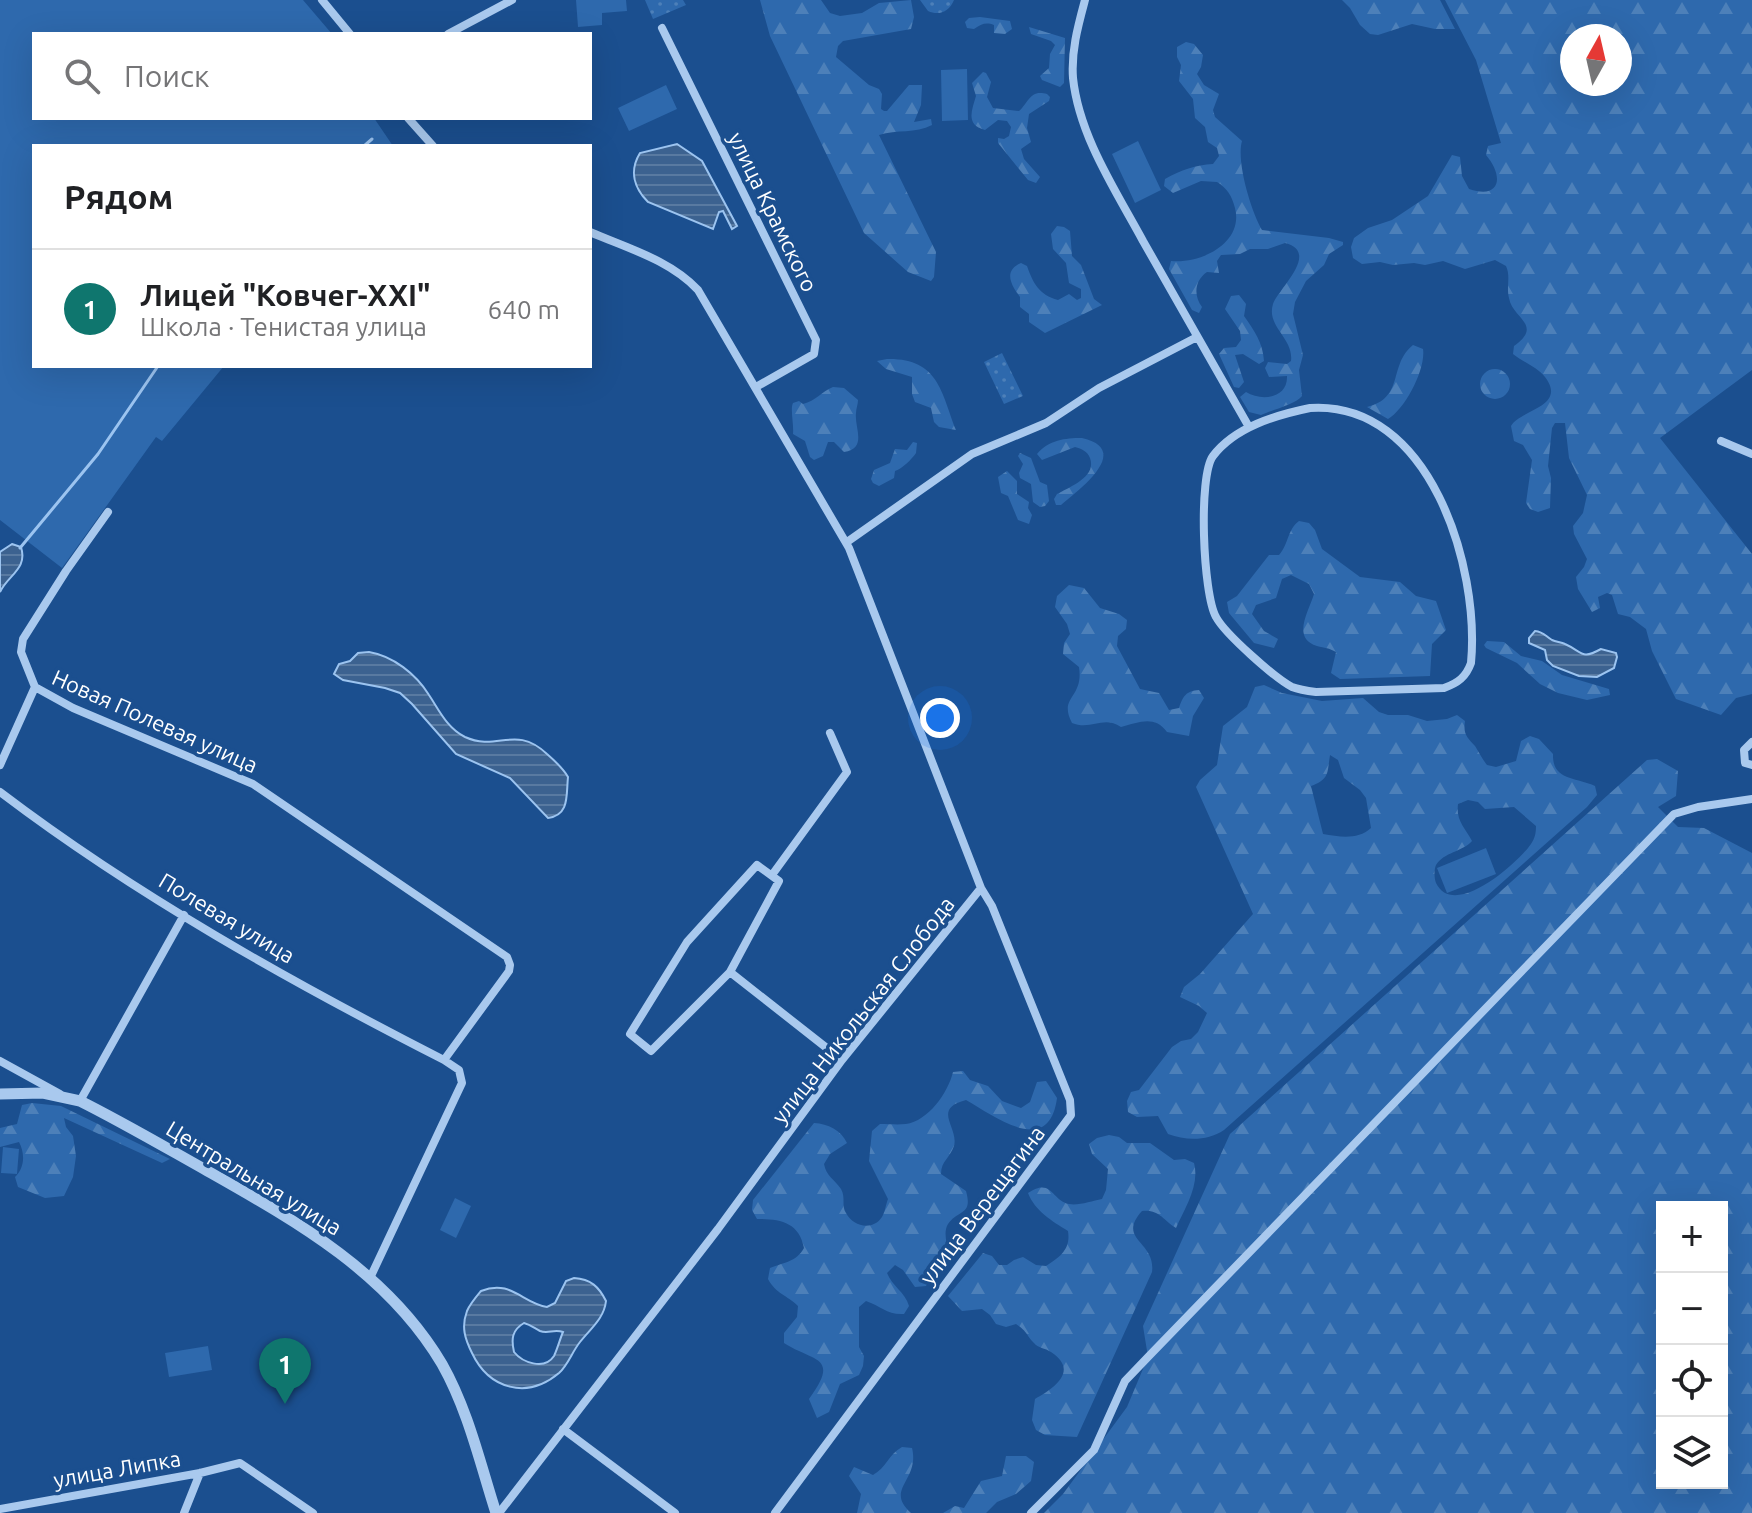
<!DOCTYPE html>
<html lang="ru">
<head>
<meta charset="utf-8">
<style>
  :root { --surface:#fff; --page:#f6f6f6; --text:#202124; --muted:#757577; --line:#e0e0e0; --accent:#0f766e }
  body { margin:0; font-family:Ubuntu,sans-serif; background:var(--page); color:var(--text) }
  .controls { position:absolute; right:24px; bottom:24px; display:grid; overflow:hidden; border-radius:0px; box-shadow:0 8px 32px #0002 }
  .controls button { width:72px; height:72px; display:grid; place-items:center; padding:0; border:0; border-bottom:2px solid var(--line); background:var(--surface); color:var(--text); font:40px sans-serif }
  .compass { position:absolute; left:1560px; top:24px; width:72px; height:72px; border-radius:50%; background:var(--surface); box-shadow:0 8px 32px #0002; rotate:8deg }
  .you { position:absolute; left:940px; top:718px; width:28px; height:28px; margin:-20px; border:6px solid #fff; border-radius:50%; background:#1a73e8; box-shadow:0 0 0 12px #1a73e833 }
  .badge { display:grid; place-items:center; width:52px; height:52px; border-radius:50%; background:var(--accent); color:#fff; font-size:26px; font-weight:700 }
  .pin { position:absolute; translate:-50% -66px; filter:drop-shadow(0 2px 4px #0008) }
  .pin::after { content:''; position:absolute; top:42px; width:28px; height:24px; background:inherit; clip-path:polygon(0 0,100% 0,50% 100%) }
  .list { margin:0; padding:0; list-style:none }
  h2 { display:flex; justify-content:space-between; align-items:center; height:104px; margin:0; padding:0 32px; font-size:34px }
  h2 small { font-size:26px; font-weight:400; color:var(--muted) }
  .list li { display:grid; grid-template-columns:52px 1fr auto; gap:24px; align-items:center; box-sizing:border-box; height:120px; padding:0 32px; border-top:2px solid var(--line) }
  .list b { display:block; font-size:30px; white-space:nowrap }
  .list p { margin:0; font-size:26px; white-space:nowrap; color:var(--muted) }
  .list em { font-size:26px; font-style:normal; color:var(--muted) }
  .icon { flex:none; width:44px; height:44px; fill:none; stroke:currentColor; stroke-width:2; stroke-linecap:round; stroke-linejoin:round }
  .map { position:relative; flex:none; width:1752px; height:1513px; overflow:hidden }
  .search { position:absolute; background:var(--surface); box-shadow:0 8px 32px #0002; left:32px; top:32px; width:560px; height:88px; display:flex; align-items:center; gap:20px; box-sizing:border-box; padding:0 28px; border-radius:0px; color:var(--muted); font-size:30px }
  .panel { position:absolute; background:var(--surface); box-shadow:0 8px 32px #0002; left:32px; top:144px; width:560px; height:224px; border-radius:0px }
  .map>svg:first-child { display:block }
  .grass { fill:url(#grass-dots) }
  .forest { fill:url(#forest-firs); fill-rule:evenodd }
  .pitch { fill:#2e69ad }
  .water { fill:url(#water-rules); stroke:#9cc4f0; stroke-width:2; fill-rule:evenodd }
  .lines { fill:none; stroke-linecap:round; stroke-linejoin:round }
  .stream { stroke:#9cc4f0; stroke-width:3 }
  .minor { stroke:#a9c9ee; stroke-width:8 }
  .tertiary { stroke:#a9c9ee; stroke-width:11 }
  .labels { text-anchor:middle; stroke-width:7; stroke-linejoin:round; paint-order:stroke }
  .street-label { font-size:22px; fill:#fff; stroke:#1b4f8f }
</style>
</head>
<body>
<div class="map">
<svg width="1752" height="1513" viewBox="0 0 1752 1513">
  <defs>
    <pattern id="grass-dots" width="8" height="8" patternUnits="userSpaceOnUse" patternTransform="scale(2)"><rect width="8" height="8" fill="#2e69ad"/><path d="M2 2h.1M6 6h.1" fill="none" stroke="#4d80b9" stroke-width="1.8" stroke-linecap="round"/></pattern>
    <pattern id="forest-firs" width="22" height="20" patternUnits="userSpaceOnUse" patternTransform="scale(2)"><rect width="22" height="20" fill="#2e69ad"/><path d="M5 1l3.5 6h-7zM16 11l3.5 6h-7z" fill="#4d80b9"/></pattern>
    <pattern id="water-rules" width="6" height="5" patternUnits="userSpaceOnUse" patternTransform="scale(2)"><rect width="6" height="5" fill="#3c6290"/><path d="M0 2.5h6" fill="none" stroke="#597aa1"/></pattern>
  </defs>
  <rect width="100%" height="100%" fill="#1b4f8f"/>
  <!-- grass -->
  <path class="grass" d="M645 0H683L686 5 653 19Z
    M920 0H954C949 12 939 16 928 11Z
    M1002 353 1023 396 1004 404 984 362Z"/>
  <!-- forest -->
  <path class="forest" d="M760 0H821L830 13 840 16 862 13 879 3 911 0 914 17 911 29 843 41 838 46 836 57 869 85 879 89 882 94 881 109 884 111H887L909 85H922L921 105 914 122 931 119 932 125C915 134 897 129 879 135L936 252 934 277 931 281 908 272 864 233 770 36Z
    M1342 0H1440L1455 29H1435L1412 24 1378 35 1370 34 1360 25 1350 8Z
    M1445 0H1752V370L1660 438 1752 554V694L1736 698 1721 715 1676 699 1652 651 1646 629 1630 617 1618 614 1612 595 1607 593 1598 597 1600 608 1592 612 1578 589 1576 577 1584 567 1587 559 1574 534 1573 526 1583 513 1587 495 1569 458 1565 423H1555L1552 428 1548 466 1551 478 1550 508 1538 512 1530 509 1526 503 1532 460 1523 445 1514 441 1511 426C1519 410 1568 407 1545 377 1537 367 1523 362 1513 354L1514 346C1544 325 1512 318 1509 298 1506 286 1511 277 1506 266L1495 260 1465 269 1443 261 1425 265 1414 263 1393 265 1380 262 1362 264 1353 258 1351 247 1354 238 1368 228 1392 220 1428 196 1452 155 1460 157 1462 176 1469 189C1501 200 1504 176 1486 155L1488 146 1501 143 1476 60ZM1572 36H1620V84H1572Z
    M980 17 1010 21 1012 29 1005 34 994 33V25C986 22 981 24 974 29L967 28 965 22 969 18Z
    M1029 27 1065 38 1064 83 1060 87 1042 80 1040 76 1049 68 1050 54 1055 45 1051 41 1031 34Z
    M1186 42 1194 44 1203 55 1201 67 1197 74 1204 85 1219 94 1213 110 1215 117 1242 141C1236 161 1251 211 1262 230L1329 238 1343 242V245L1329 254 1324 265 1306 281 1295 302 1293 314 1303 355 1299 370 1302 396C1296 404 1272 410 1261 415L1249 412 1240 397 1246 392C1262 402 1288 398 1287 376L1269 377 1265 368 1268 362 1287 364 1291 361C1294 338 1266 327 1273 304 1278 289 1321 252 1285 243L1268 249H1250L1240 254 1221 255 1217 261 1219 273 1207 272C1195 280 1193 295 1202 307L1199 313 1192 310 1169 269 1171 261C1201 264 1244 243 1235 208 1232 196 1227 188 1217 182L1201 181 1173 193 1164 186 1165 179C1181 170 1196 165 1213 164L1219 156 1217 148 1208 142 1205 127 1195 118 1193 99 1179 81 1181 65 1177 57V47Z
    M983 72 986 73 991 82 987 97 993 108 1019 111C1029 102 1030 89 1047 94L1050 97 1049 101 1029 114 1027 128 1031 142 1021 149 1024 159 1040 177 1036 183 1028 180 998 143V138L1004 139 1009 136 1011 127 1007 121 998 120 985 130C965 125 972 110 976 96L972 83Z
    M1057 226 1064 227 1070 231 1072 256 1081 265 1094 299 1102 305 1045 333 1029 322V314L1020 307V297C1011 285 1003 271 1021 263L1027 266C1033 283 1039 295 1058 300L1069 294 1077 300 1081 298V289L1069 283 1066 263 1053 249 1051 234Z
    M1239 295 1246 304 1244 316C1254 330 1263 343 1264 361L1259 364 1243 354 1235 355 1244 382 1239 388 1234 387 1219 354 1224 348 1236 347 1241 340 1240 331 1225 309 1231 296Z
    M1413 345 1423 349C1426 369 1405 409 1388 419L1367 407C1405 398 1388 365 1413 345Z
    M887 359C938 358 941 391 956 430L939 427 934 422 931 408 915 402 912 394V377L886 369 877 361Z
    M1480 384a15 15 0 1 1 30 0a15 15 0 1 1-30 0Z
    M833 387 844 388 858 400C858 404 856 409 856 413 854 427 868 449 844 452L834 442H828L823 456 814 460 810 457 805 441 793 434C794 424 790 409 793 403L799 401 803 404C816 401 821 392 833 387Z
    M1082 438C1134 450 1077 491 1061 505H1056L1054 499 1057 494C1069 487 1097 477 1090 458 1087 451 1082 449 1075 447L1042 460 1037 454C1049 440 1065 438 1082 438Z
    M913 442 917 443 916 453C911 460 903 468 895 471L894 478 879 486 873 483 871 479 874 470 890 463 895 449 907 450Z
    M1020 453 1031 458 1040 482 1047 485 1049 501 1045 506 1040 507 1033 502 1031 484 1020 478 1019 473 1023 464 1018 456Z
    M1007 471 1017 481V494L1029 502 1028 508 1032 515 1029 524 1018 520 1008 496 1001 493 998 477Z
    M1299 521 1309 523 1315 530 1322 549 1360 577 1400 582 1416 596 1436 601 1446 630 1432 644 1430 676 1340 679 1331 673 1336 652C1329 648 1325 648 1317 646 1291 638 1309 611 1314 594L1309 584 1291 575 1282 579 1276 598 1256 605 1252 614 1264 631 1278 639 1274 648 1254 643 1229 613 1227 602 1237 596 1269 555H1279C1289 544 1287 530 1299 521Z
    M1069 585 1084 588 1100 608 1119 614 1127 620 1126 629 1118 636 1117 646 1140 689 1159 693 1169 710 1179 708C1183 696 1186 691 1199 690L1204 698 1193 716 1189 736 1167 732C1155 715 1139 722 1121 727 1103 715 1091 731 1072 723 1058 696 1084 699 1079 667L1063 654 1064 643 1070 634 1067 624 1055 607 1057 596Z
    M1487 641 1504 642 1521 656 1542 661 1562 675 1609 689 1610 695 1587 700 1558 693 1540 684 1517 663 1486 648 1484 645Z
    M1264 685 1282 693 1322 701 1363 698 1379 712 1388 715H1408L1427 721 1447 719 1457 715 1465 721C1463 734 1467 737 1475 746 1479 752 1482 759 1487 765L1496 767 1516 761 1521 741 1530 736 1539 739 1553 754C1552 781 1576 777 1595 786L1597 795 1587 807 1224 1130C1207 1141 1187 1141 1168 1134L1158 1116 1137 1117 1128 1112 1127 1101 1131 1092 1139 1090 1172 1047 1181 1041 1191 1039 1198 1032 1207 1013 1199 1006 1180 997 1184 987 1200 974 1253 914 1196 787 1200 780 1217 765 1223 726 1247 707 1255 687ZM1330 755 1338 760 1344 778 1360 790 1366 798 1371 828C1358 840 1340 837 1323 834L1311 786C1330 779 1327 773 1330 755ZM1468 800 1478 802 1485 809 1514 807 1536 826C1536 833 1535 838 1531 844 1518 863 1454 920 1436 883 1434 878 1434 869 1436 865 1444 852 1462 852 1472 841 1464 826 1456 821 1458 804Z
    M1657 759 1678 771 1676 796 1658 807 1678 827 1704 828 1752 853V1513H1044L1063 1494 1127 1407 1148 1357 1143 1326 1230 1134 1647 760ZM1662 1207H1722V1483H1662Z
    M963 1071 970 1080 988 1086 1002 1101 1021 1108 1030 1102 1037 1082 1046 1081 1057 1098C1049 1158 996 1117 966 1100 931 1109 959 1127 954 1146 950 1158 941 1161 941 1174L966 1191C973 1216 958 1209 948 1224 943 1232 947 1243 948 1251L940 1259 926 1286 915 1287 903 1270 895 1265 887 1273C892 1286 905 1292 909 1306L904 1314C887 1315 881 1306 866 1301L859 1307V1347L864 1356 863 1366 859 1375 840 1384 829 1412 817 1418 809 1399C841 1355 813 1362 784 1343V1333L797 1317 798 1306C787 1295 776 1294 768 1279L770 1268C785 1262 796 1262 804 1248 799 1222 780 1219 757 1219L752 1210 753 1200 814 1123C828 1124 841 1130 847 1143L830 1154 824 1164C826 1176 834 1179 841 1189 846 1198 841 1205 846 1213 853 1227 873 1231 882 1217 885 1212 886 1204 888 1199L869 1161 872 1131 880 1124C888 1124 898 1125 906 1124 928 1121 948 1093 953 1072Z
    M32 1103 61 1106 170 1159 162 1163 64 1118 66 1127 73 1136 76 1156 73 1177 64 1196 45 1198 18 1187 15 1177C25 1168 25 1153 19 1142L0 1147V1128L17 1124 22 1105Z
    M1109 1135 1119 1137 1127 1143H1150L1174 1160 1185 1159 1194 1163C1200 1185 1185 1208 1176 1228 1163 1220 1159 1209 1142 1211 1116 1240 1156 1241 1152 1272L1077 1437 1045 1435 1036 1430 1032 1420 1035 1399C1053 1389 1080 1371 1051 1352 1045 1348 1038 1348 1034 1343 1026 1335 1028 1332 1016 1324L1006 1327 996 1324 990 1315 982 1309 962 1311 948 1296 983 1253 992 1256 999 1265H1007L1014 1260 1023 1257 1036 1265 1046 1266C1060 1257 1071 1249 1068 1231 1052 1221 1035 1211 1028 1193 1052 1177 1051 1200 1069 1204 1078 1206 1092 1201 1102 1199L1106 1190 1108 1169 1092 1154 1089 1144 1097 1138Z
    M902 1447 912 1448C920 1481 884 1489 911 1513H857L861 1494 849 1476 854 1467 873 1475C886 1468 889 1454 902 1447Z
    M1006 1456H1026L1034 1462 1031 1481 1016 1494 997 1502 986 1513H943L955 1506 964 1508 981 1481 1002 1476Z"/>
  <!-- pitch -->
  <path class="pitch" d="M0 0H303L332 34H34V118H374L393 146H34V366H224L162 441 156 437 62 568 0 520Z
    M576 0H626L627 11 602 13V25L578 27Z
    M967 69 968 120 942 121 941 70Z
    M666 85 677 109 629 131 618 108Z
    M1138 141 1161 190 1135 203 1112 154Z
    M1486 848 1496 874 1447 893 1437 868Z
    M3 1147 19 1149 17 1174 1 1173Z
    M455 1198 471 1206 456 1238 440 1230Z
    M208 1346 212 1370 169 1377 165 1353Z"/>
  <!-- water -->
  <path class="water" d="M677 144 702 161 737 226 732 229 723 211 719 212 713 229 648 202C634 188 629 171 640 153Z
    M12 544 21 547C28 569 8 575 0 592V552Z
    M1535 631C1544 632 1545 636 1552 640 1556 642 1561 642 1565 644 1583 652 1581 660 1601 649L1616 653 1617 657 1614 668 1597 677 1579 676 1553 666 1547 660 1545 650 1529 643V638Z
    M369 652C393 656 416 674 429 695 439 710 447 728 465 737 498 752 515 724 547 754 555 761 563 768 568 777 566 795 570 815 548 818L510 778 456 754 412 704 400 693 385 688 343 680 334 674 339 664 350 661 358 653Z
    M574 1278C591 1279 599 1287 606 1301 604 1319 590 1329 580 1342 572 1352 568 1365 559 1373 527 1400 489 1389 472 1353 465 1339 461 1327 467 1311 470 1304 476 1297 481 1291 511 1279 522 1303 547 1307L555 1303 566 1281ZM524 1323C531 1325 534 1328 540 1331 548 1334 554 1329 563 1332 560 1339 557 1350 554 1356 544 1371 522 1362 514 1352 511 1339 512 1330 524 1323Z"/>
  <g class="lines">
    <!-- stream -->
    <path class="stream" d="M364 146 372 139
      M20 548 98 454 158 366"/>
    <!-- minor -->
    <path class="minor" d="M322 0 350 34
      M1085 0C1078 26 1071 51 1073 78 1079 136 1116 191 1143 241 1178 303 1213 365 1249 427
      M662 28 816 340 814 354 756 387
      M448 34 512 0
      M408 118 433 146
      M1310 408C1430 400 1480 567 1471 663 1466 677 1458 683 1444 688L1316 692C1308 691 1300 690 1292 687 1275 678 1225 634 1216 617 1203 594 1198 476 1213 456 1235 427 1276 415 1310 408Z
      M1721 441 1752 454
      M108 512 66 571 23 639 21 652 35 687 73 708 253 784 507 957 510 965 509 971 444 1060 459 1070 462 1083 370 1278
      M847 542 972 454 1046 423 1099 388 1197 337
      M1752 742 1744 750 1745 763 1752 765
      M0 765 35 687
      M0 792C137 896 291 982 444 1060
      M772 875 847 772 830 733
      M730 972 651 1051 630 1034 687 942 757 865 779 881 730 972 842 1060
      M0 1061 60 1094
      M80 1101 184 915
      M563 1429 675 1513
      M0 1509 200 1473 240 1463 313 1513
      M184 1513 200 1473
      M499 1513 718 1229 842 1060 981 888 849 548 698 290C670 260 627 248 590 232
      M775 1513 1071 1115 1070 1100 992 906 981 888
      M1031 1513 1094 1450 1125 1381 1148 1357 1674 814 1698 807 1752 799"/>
    <!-- tertiary -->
    <path class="tertiary" d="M0 1094 43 1093 80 1101C122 1122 163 1146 204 1169 294 1220 387 1271 442 1364 468 1410 480 1463 496 1513"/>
  </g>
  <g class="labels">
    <!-- street labels -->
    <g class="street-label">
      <text transform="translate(773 212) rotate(64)" y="8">улица Крамского</text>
      <text transform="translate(155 721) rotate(24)" y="8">Новая Полевая улица</text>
      <text transform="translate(227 918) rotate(31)" y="8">Полевая улица</text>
      <text transform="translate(863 1010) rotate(-52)" y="8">улица Никольская Слобода</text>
      <text transform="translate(254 1178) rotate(31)" y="8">Центральная улица</text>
      <text transform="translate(982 1205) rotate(-53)" y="8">улица Верещагина</text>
      <text transform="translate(117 1469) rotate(-10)" y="8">улица Липка</text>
    </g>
  </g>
</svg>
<div class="controls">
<button>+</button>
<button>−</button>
<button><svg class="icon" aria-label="locate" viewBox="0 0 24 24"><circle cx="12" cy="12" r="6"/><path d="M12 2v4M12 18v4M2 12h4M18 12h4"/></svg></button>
<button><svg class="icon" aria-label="layers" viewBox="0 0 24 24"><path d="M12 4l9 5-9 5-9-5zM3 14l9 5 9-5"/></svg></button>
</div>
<svg class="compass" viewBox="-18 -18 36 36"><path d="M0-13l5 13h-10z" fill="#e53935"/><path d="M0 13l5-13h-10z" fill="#757577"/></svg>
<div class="you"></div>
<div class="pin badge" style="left:285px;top:1404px">1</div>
<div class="search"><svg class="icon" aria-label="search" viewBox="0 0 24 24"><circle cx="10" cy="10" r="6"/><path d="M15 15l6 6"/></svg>Поиск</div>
<section class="panel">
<h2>Рядом<small></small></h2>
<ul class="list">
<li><span class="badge">1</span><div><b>Лицей &quot;Ковчег-XXI&quot;</b><p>Школа · Тенистая улица</p></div><em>640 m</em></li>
</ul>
</section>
</div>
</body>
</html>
